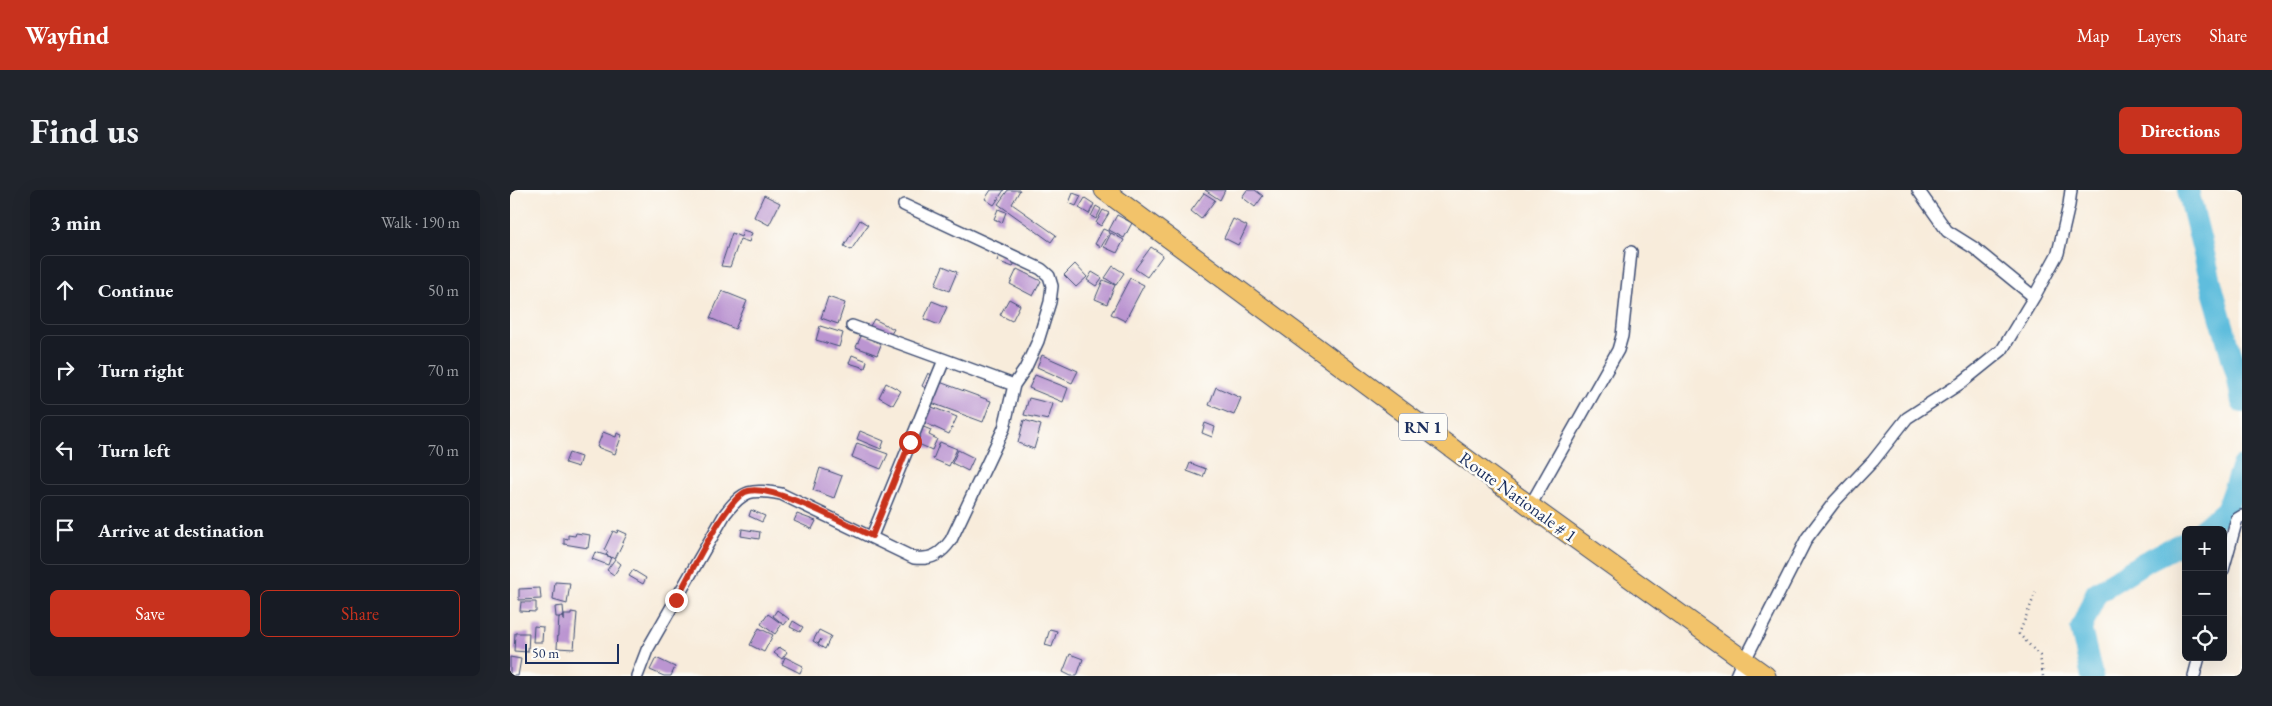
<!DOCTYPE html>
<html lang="en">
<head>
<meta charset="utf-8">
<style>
  :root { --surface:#171b24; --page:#20242c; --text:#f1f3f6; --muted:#9ea1a6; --line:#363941; --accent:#c8321e }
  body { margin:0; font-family:"EB Garamond",serif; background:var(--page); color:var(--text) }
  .controls { position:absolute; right:15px; bottom:15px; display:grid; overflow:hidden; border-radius:8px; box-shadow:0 5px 20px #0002 }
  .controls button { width:45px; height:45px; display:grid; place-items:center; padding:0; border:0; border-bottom:1px solid var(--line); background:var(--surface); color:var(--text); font:25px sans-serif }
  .scale { position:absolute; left:15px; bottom:12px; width:94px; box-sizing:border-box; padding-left:5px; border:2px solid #1b2f5e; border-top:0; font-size:14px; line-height:18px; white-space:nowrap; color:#1b2f5e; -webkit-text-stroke:4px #fdfcf7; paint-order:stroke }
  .stop { position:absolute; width:15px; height:15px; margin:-11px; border:4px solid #c8321e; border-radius:50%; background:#fff }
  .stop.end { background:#c8321e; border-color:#fff; box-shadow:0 1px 5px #0008 }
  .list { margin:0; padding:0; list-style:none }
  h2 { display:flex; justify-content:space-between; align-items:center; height:65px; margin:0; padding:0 20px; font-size:21px }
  h2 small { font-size:16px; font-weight:400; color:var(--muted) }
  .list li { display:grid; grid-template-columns:32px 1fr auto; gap:15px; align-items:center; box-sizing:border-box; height:70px; margin:0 10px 10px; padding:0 10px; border:1px solid var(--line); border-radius:8px }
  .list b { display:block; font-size:19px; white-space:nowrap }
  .list em { font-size:16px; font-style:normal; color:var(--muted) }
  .actions { display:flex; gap:10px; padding:15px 20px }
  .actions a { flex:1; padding:11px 0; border:1px solid var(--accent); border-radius:8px; text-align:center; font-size:18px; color:var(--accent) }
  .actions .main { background:var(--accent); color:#fff }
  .icon { flex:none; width:28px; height:28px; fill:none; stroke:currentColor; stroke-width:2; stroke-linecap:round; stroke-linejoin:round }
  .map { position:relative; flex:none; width:1732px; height:486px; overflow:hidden; border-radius:8px }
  header { display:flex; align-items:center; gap:30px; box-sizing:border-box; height:70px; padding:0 25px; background:var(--accent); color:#fff }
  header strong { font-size:24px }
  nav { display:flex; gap:28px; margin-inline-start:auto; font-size:18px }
  .intro { display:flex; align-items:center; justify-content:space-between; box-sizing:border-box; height:120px; padding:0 30px }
  h1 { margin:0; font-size:35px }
  .button { padding:12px 22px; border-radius:8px; background:var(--accent); color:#fff; font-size:18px; font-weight:700 }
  main { display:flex; gap:30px; padding:0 30px }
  aside { flex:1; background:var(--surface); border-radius:8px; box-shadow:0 5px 20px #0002 }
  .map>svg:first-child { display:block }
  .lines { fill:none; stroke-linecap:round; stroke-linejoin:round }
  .river { stroke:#5fbddd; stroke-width:22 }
  .building { fill:#bb95d1 }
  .minor-casing { stroke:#3c4b71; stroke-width:14 }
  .tertiary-casing { stroke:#3c4b71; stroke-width:18 }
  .primary-casing { stroke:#3c4b71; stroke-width:21 }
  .path { stroke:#3c4b71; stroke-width:2.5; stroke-dasharray:1 4; stroke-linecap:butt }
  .minor { stroke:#fff; stroke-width:11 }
  .tertiary { stroke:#fff; stroke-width:15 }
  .primary { stroke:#f2c36a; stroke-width:19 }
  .route { stroke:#c8321e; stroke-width:6 }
  .labels { text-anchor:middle; stroke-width:5; stroke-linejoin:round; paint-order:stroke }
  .shield { fill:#fdfcf7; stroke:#5f6c8c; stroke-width:1 }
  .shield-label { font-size:16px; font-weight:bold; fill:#1b2f5e }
  .street-label { font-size:18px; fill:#1b2f5e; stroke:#fdfcf7 }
</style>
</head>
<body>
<header>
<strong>Wayfind</strong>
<nav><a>Map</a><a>Layers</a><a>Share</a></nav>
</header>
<div class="intro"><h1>Find us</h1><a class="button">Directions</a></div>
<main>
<aside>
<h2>3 min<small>Walk · 190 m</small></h2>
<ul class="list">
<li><svg class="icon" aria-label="ahead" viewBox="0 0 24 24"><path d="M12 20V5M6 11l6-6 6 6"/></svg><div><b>Continue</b></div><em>50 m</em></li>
<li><svg class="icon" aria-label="right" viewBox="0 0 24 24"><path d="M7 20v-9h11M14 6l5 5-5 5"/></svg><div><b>Turn right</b></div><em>70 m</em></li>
<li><svg class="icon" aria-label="left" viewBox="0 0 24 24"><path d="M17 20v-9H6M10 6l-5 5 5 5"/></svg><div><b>Turn left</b></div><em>70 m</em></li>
<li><svg class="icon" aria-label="arrive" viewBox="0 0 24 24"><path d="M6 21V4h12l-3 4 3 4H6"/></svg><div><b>Arrive at destination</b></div></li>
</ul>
<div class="actions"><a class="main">Save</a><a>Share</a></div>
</aside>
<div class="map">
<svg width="1732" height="486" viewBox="0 0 1732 486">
  <rect width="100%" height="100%" fill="#fdfcf7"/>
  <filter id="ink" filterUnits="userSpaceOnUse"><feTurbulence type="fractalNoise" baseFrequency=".02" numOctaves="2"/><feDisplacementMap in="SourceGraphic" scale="10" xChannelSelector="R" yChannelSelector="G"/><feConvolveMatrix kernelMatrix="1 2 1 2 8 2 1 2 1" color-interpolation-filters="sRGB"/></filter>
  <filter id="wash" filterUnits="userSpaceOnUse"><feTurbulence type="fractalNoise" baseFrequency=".0096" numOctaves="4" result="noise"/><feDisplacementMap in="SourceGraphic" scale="20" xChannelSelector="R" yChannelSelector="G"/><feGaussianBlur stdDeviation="1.12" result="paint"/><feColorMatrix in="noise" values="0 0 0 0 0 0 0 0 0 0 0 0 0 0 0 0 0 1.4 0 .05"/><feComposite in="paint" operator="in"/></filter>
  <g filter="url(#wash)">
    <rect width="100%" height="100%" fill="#f8ecdb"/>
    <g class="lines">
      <!-- river -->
      <path class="river" d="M1678 0 1704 104 1727 185 1732 212
        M1692 340 1716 320 1732 276
        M1582 486 1571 439 1586 403 1633 373 1676 351"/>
    </g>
    <g id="blocks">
      <!-- building -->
      <path class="building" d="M481 0H494L484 15 475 9Z
        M498 0H510L502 14 546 45 541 52 488 14Z
        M695 0H715L710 10Z
        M737 0H745L753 6 745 17 732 7Z
        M563 3 571 6 566 16 559 13Z
        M694 3 705 10 691 29 681 21Z
        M254 5 270 13 259 35 244 27Z
        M575 8 584 14 579 24 569 18Z
        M586 16 591 19 586 29 581 26Z
        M488 19 496 22 492 33 484 29Z
        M593 20 599 23 591 36 586 33Z
        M607 25 622 33 614 48 599 40Z
        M723 29 737 36 728 55 714 48Z
        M350 30 358 35 341 60 334 56Z
        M593 39 600 42 591 57 585 54Z
        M233 40 242 43 239 52 230 49 220 77 211 76 222 43 231 47Z
        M601 43 614 50 607 63 594 57Z
        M641 57 653 65 637 87 625 79Z
        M490 63 506 69 503 77 487 71Z
        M565 74 577 87 566 97 554 85Z
        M433 76 447 82 439 101 425 95Z
        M603 76 614 83 606 95 595 88Z
        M507 79 531 91 523 106 500 94Z
        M582 82 592 88 586 96 577 90Z
        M620 88 634 95 615 131 601 124Z
        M593 90 605 95 597 114 585 109Z
        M212 101 237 111 225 139 200 128Z
        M318 107 335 113 328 134 311 128Z
        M499 109 510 115 502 131 490 125Z
        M422 111 437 117 429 135 414 129Z
        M364 129 384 139 381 144 360 136Z
        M310 136 333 143 329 157 306 150Z
        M352 144 372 152 367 165 346 157Z
        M342 165 357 171 355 178 339 173Z
        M532 165 568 181 562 193 527 177Z
        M418 183 426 187 419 200 412 196Z
        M525 185 558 198 553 212 519 198Z
        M427 191 481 211 473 232 419 212Z
        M376 193 391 201 383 215 369 207Z
        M706 197 731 208 724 225 699 215Z
        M519 208 543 214 538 230 514 225Z
        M417 215 447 227 439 244 411 231Z
        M514 230 531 235 524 259 508 253Z
        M695 233 705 237 702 247 692 243Z
        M411 236 421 240 419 245 427 249 422 260 404 252Z
        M350 241 374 251 371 259 347 249Z
        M93 242 106 247 107 243 112 245 105 264 87 257Z
        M430 252 447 259 439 276 423 269Z
        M347 253 378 264 371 279 342 267Z
        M448 260 464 268 458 281 442 273Z
        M59 263 71 267 68 277 55 273Z
        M680 273 696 279 693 287 677 281Z
        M310 278 332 286 324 308 303 300Z
        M241 320 255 326 252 332 239 326Z
        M287 324 306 331 302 339 284 331Z
        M232 339 250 342 249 349 231 346Z
        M108 340 117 344 105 369 96 365 98 362 94 360 103 341 107 343Z
        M66 343 80 345 78 358 54 354V348L58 349V345L65 346Z
        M85 362 101 367 98 375 82 369Z
        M105 369 111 374 104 385 97 380Z
        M123 380 136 388 133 394 119 386Z
        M45 392 60 393 57 414 43 410Z
        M30 398 31 409 9 410V399Z
        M11 412H26V422L10 421Z
        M53 416 54 427H46L45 417Z
        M267 420 279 429 274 435 263 426Z
        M61 422 67 423 64 459 47 458 49 427H54V431V425H61Z
        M258 424 272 434 265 444 251 434Z
        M283 431 293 437 290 442 280 437Z
        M24 436 33 437 32 452H23Z
        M249 438 263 445 254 462 240 455Z
        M540 439 547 441 542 457 535 455Z
        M309 440 321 446 315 459 308 455 311 449 308 454 303 451Z
        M5 443H19L18 462 4 461Z
        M269 457 277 462 272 469 264 463Z
        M560 464 573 469 567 486H561L553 482Z
        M0 467 11 469 8 486H0Z
        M275 467 293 476 290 483 272 474Z
        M146 468 165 477 161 486H154L140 480Z"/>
    </g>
  </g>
  <g filter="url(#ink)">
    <use href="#blocks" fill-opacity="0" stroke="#3c4b71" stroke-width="1"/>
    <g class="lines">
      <!-- minor casing -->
      <g class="minor-casing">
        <path id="minor" d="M1408 0 1437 41 1464 58 1524 107
          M342 136 504 195
          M1020 316 1108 160 1112 146 1121 62
          M362 346 434 170
          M1713 380 1727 329 1732 326
          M1235 470 1297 348 1325 311 1363 271 1397 228 1451 193 1492 160 1524 107 1548 63 1559 15 1561 0
          M127 486 137 460 215 324C234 299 241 299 271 304L404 368C422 370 431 364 441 350L494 238 504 195 515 179 528 151 540 112 542 96 539 86 531 79 394 15
          M1684 486 1689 467"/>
      </g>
      <!-- tertiary casing -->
      <g class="tertiary-casing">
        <path id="tertiary" d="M1228 486 1235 470"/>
      </g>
      <!-- primary casing -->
      <g class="primary-casing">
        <path id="primary" d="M594 0 1020 316 1256 486"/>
      </g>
      <!-- path -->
      <path class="path" d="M1526 402 1509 444 1530 466 1533 486"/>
      <!-- minor -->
      <use href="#minor" class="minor"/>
      <!-- tertiary -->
      <use href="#tertiary" class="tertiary"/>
      <!-- primary -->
      <use href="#primary" class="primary"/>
    </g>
  </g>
  <g class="lines" filter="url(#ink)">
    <!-- route -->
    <path class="route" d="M166 410C178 388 215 312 235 302 258 291 338 335 362 346L400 252"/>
  </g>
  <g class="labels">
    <!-- shield labels -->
    <rect class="shield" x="889" y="223.5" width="48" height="27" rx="4"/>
    <g class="shield-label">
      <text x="913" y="243">RN 1</text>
    </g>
    <!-- street labels -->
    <g class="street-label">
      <text transform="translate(1008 307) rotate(36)" y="6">Route Nationale # 1</text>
    </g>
  </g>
</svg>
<div class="controls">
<button>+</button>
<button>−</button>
<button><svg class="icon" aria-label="locate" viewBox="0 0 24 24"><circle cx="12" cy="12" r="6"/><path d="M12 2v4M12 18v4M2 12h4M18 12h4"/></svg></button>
</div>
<div class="scale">50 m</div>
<div class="stop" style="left:400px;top:252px"></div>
<div class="stop end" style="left:166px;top:410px"></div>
</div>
</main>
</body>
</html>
